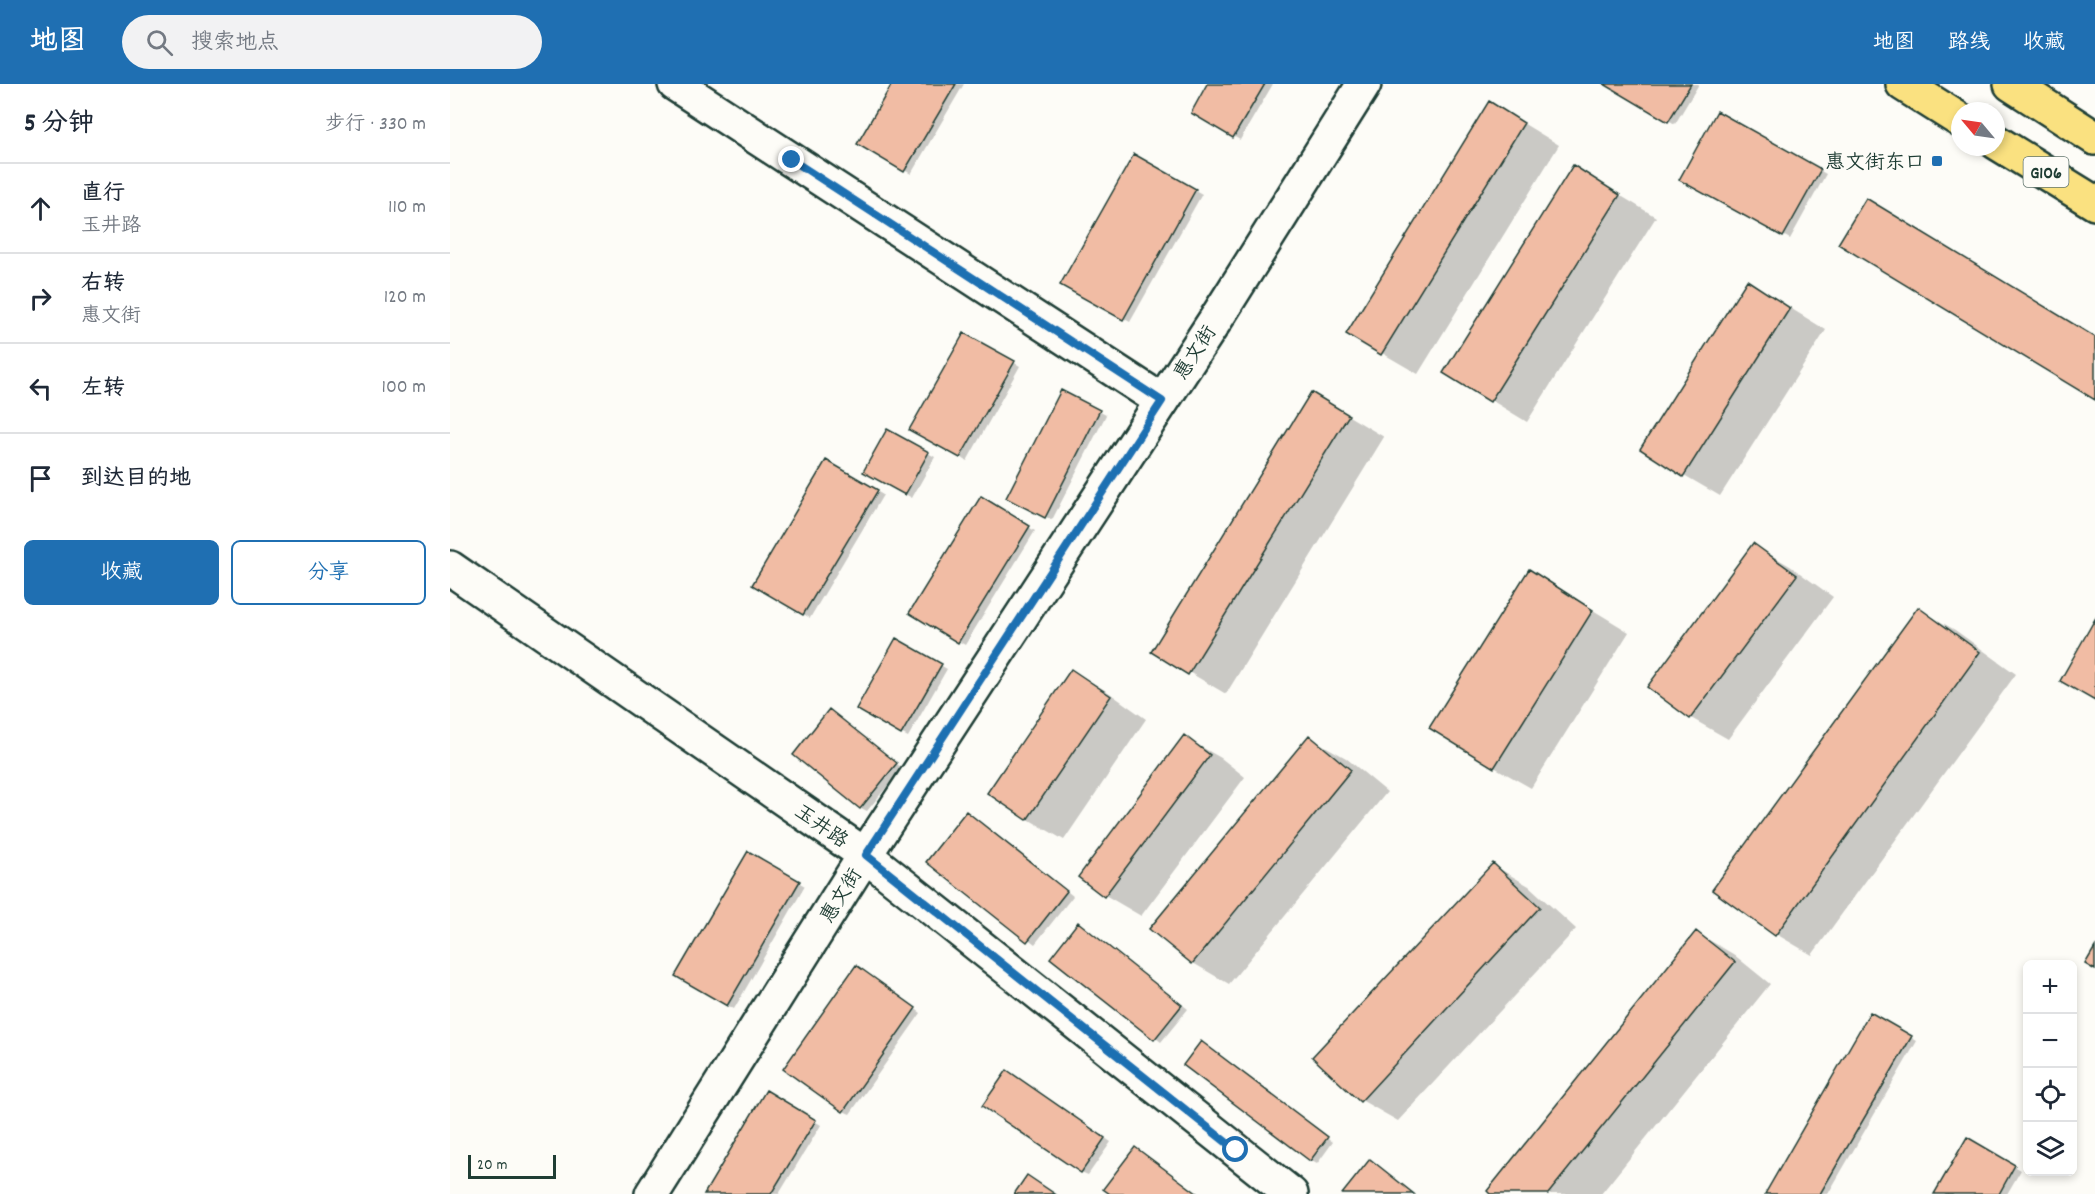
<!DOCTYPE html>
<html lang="zh">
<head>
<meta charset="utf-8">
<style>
  :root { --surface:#fff; --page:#f2f2f3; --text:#1f2937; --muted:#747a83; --line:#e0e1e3; --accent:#1f6fb2 }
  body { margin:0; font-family:Dekko,"LXGW WenKai TC",sans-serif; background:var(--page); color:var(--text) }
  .controls { position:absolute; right:18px; bottom:18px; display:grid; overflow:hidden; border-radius:9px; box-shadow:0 3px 9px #0003 }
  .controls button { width:54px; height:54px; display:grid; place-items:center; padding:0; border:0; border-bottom:2px solid var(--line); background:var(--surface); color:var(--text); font:30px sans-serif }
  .compass { position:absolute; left:1501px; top:18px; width:54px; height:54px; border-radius:50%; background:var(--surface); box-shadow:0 3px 9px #0003; rotate:299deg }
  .scale { position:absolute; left:18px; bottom:15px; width:88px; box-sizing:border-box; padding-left:6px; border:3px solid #1f3d34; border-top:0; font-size:16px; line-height:21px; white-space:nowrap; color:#1f3d34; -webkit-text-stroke:4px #fdfcf7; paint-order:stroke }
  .stop { position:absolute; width:18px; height:18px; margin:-14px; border:4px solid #1f6fb2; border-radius:50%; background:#fff }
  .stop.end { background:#1f6fb2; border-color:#fff; box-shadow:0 2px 6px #0008 }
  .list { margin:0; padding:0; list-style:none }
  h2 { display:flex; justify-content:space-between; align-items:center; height:78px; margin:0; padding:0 24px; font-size:26px }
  h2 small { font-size:20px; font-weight:400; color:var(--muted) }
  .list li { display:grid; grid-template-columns:39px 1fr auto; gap:18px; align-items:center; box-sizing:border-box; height:90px; padding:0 24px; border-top:2px solid var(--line) }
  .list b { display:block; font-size:22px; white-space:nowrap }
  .list p { margin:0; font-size:20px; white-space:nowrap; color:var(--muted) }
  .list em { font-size:20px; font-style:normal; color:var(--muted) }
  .actions { display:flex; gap:12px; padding:18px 24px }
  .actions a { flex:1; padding:14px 0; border:2px solid var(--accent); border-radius:9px; text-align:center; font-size:21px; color:var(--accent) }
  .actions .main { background:var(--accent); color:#fff }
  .icon { flex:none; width:33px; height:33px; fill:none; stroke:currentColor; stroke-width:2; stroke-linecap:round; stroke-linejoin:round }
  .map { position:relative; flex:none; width:1645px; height:1110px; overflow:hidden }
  header { display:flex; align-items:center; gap:36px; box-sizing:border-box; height:84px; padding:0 30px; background:var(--accent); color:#fff }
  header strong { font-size:28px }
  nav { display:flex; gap:33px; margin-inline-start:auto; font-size:21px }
  .search { width:420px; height:54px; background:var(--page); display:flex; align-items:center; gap:15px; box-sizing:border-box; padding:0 21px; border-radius:33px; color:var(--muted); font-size:22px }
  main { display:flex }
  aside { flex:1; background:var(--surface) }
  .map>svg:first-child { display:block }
  .shadow { fill:#0003 }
  .building { fill:#f1bca4; stroke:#1f3d34; stroke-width:1.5 }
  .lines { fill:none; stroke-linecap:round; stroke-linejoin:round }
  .street-casing { stroke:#1f3d34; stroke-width:38 }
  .secondary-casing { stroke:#1f3d34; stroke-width:38 }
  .highway-casing { stroke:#1f3d34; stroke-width:38 }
  .street { stroke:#fdfcf7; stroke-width:33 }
  .secondary { stroke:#fdfcf7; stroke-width:33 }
  .highway { stroke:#fae180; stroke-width:33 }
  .route { stroke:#1f6fb2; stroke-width:8 }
  .poi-dot { fill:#1f6fb2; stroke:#fdfcf7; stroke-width:2 }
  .labels { text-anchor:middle; stroke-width:6; stroke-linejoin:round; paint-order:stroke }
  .shield { fill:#fdfcf7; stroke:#62766e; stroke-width:1.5 }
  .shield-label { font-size:18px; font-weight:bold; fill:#1f3d34 }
  .poi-label { font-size:20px; fill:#1f3d34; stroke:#fdfcf7; text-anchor:end }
  .street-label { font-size:20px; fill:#1f3d34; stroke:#fdfcf7 }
</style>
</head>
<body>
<header>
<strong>地图</strong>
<div class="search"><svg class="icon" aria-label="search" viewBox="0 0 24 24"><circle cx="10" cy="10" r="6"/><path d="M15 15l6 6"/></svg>搜索地点</div>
<nav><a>地图</a><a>路线</a><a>收藏</a></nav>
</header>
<main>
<aside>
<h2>5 分钟<small>步行 · 330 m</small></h2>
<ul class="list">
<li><svg class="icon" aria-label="ahead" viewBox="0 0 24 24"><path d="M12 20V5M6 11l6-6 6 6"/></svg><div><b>直行</b><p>玉井路</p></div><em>110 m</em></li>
<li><svg class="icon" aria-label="right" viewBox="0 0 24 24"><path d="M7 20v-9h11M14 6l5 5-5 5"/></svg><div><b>右转</b><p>惠文街</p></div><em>120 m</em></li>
<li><svg class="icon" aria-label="left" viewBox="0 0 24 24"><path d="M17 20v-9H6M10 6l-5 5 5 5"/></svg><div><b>左转</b></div><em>100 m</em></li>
<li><svg class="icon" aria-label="arrive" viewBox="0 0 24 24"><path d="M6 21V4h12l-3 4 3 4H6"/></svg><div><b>到达目的地</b></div></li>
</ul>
<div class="actions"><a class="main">收藏</a><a>分享</a></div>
</aside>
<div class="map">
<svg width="1645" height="1110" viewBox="0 0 1645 1110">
  <rect width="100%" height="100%" fill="#fdfcf7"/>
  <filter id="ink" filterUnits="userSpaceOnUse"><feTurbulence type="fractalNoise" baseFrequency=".0167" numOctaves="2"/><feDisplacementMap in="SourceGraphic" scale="12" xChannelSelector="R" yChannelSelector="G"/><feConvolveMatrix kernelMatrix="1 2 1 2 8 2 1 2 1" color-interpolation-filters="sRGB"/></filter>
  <g filter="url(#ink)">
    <!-- shadow -->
    <path class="shadow" d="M444 0H514L461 90 409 59Z
      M759 0H823L790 56 743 29Z
      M1157 0H1249L1225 40Z
      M1040 19 1109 61 968 290 932 269Z
      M1268 29 1376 90 1340 155 1231 95Z
      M685 72 752 110 680 238 613 200Z
      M1123 83 1206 133 1077 338 995 288Z
      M1298 198 1376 246 1270 412 1234 391Z
      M515 251 570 282 517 377 461 345Z
      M611 308 656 331 602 436 564 417Z
      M862 310 934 353 776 610 703 567Z
      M438 347 485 373 462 414 415 387Z
      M377 378 433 411 360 534 304 500Z
      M532 414 585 447 515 561 461 529Z
      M1304 461 1340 482 1383 513 1278 655 1241 634 1199 602Z
      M1079 487 1179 548 1081 704 1044 683Z
      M1468 525 1505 546 1566 590 1362 871 1326 850Z
      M447 556 497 585 458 653 408 625Z
      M622 587 658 608 696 635 614 756 578 735 539 709Z
      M386 631 452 684 417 727 411 724Z
      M734 653 771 674 795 693 691 832 655 811Z
      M859 653 896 674 937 708 779 900 743 879Z
      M523 733 623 812 585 860 479 778Z
      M298 769 355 802 284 925 227 892Z
      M1043 781 1079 802 1126 845 948 1037 911 1016Z
      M635 844 738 925 711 958 602 873Z
      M1247 849 1283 870 1320 900 1151 1110H1042Z
      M413 887 471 929 400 1030 393 1027Z
      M1421 930 1467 957 1378 1110H1316Z
      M758 962 883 1058 867 1080 860 1076Z
      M563 992 661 1058 638 1091 631 1088Z
      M317 1008 371 1041 329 1110H256Z
      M1518 1055 1571 1086 1557 1110H1486Z"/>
    <!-- building -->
    <path class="building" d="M442 0H506L454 88 407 60Z
      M757 0H815L783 54 741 29Z
      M1154 0H1241L1218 38Z
      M1039 17 1074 39 931 271 896 250Z
      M1267 27 1371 85 1333 153 1229 96Z
      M684 70 746 105 673 236 610 201Z
      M1123 81 1170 111 1040 318 993 289Z
      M1416 114 1645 253V316L1388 160Z
      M1297 196 1340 224 1233 393 1190 365Z
      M514 249 565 277 510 374 459 346Z
      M611 306 650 326 595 434 556 414Z
      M861 308 899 331 738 591 701 568Z
      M437 345 479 368 455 411 413 388Z
      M376 376 428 406 353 531 302 501Z
      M531 412 580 442 508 559 459 529Z
      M1303 459 1347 491 1240 635 1197 603Z
      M1079 485 1143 526 1044 684 979 644Z
      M1468 523 1530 568 1325 852 1262 806Z
      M1645 535V617L1610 597Z
      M446 554 492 580 451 651 406 625Z
      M621 585 661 612 577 736 537 709Z
      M379 625 447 679 410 725 343 671Z
      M734 651 760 671 654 813 628 793Z
      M859 651 901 686 742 880 699 845Z
      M516 727 617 807 577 858 476 778Z
      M298 767 350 797 277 922 225 892Z
      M1043 779 1090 823 910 1018 862 973Z
      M628 838 732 921 704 956 600 874Z
      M1246 847 1285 878 1098 1110H1040L1037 1107Z
      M1645 863V886L1635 880Z
      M406 881 466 924 393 1028 333 985Z
      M1420 928 1462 952 1370 1110H1315Z
      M751 957 878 1053 860 1077 733 981Z
      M557 986 655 1054 631 1089 532 1022Z
      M316 1006 366 1036 321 1110H254Z
      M1517 1053 1565 1081 1549 1110H1484Z
      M685 1063 748 1110H660L653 1105Z
      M920 1075 964 1110H892Z
      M577 1091 605 1110H564Z"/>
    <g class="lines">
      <!-- street casing -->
      <g class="street-casing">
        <path id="street" d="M225 0 712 317"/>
      </g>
      <!-- secondary casing -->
      <g class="secondary-casing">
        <path id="secondary" d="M0 484 415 771 841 1110
          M202 1110 415 771 766 235 914 0"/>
      </g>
      <!-- highway casing -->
      <g class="highway-casing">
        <path id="highway" d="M1453 0 1510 36
          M1561 0 1645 54
          M1546 58 1645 119"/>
      </g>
      <!-- street -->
      <use href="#street" class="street"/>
      <!-- secondary -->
      <use href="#secondary" class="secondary"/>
      <!-- highway -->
      <use href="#highway" class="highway"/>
    </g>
  </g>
  <g class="lines" filter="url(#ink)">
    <!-- route -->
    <path class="route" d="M342 76 712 317 416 771 786 1066"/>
  </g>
  <!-- markers -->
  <rect class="poi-dot" x="1481" y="71" width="12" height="12" rx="3"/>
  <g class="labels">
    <!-- shield labels -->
    <rect class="shield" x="1573.5" y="73" width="45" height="30" rx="4.5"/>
    <g class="shield-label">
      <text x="1596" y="94">G106</text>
    </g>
    <!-- poi labels -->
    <g class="poi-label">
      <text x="1475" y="84">惠文街东口</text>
    </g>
    <!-- street labels -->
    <g class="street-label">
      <text transform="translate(744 268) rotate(-57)" y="7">惠文街</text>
      <text transform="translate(372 741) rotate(35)" y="7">玉井路</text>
      <text transform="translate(390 811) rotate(-58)" y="7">惠文街</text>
    </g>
  </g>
</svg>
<div class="controls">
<button>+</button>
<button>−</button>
<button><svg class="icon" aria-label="locate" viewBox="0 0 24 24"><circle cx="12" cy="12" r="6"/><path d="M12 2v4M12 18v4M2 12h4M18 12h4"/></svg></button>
<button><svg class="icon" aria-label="layers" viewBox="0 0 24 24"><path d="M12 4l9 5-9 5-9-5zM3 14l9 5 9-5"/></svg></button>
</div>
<svg class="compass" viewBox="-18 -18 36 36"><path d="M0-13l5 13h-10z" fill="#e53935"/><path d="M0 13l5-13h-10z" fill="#747a83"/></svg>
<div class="scale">20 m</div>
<div class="stop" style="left:786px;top:1066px"></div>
<div class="stop end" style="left:342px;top:76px"></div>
</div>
</main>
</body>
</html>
